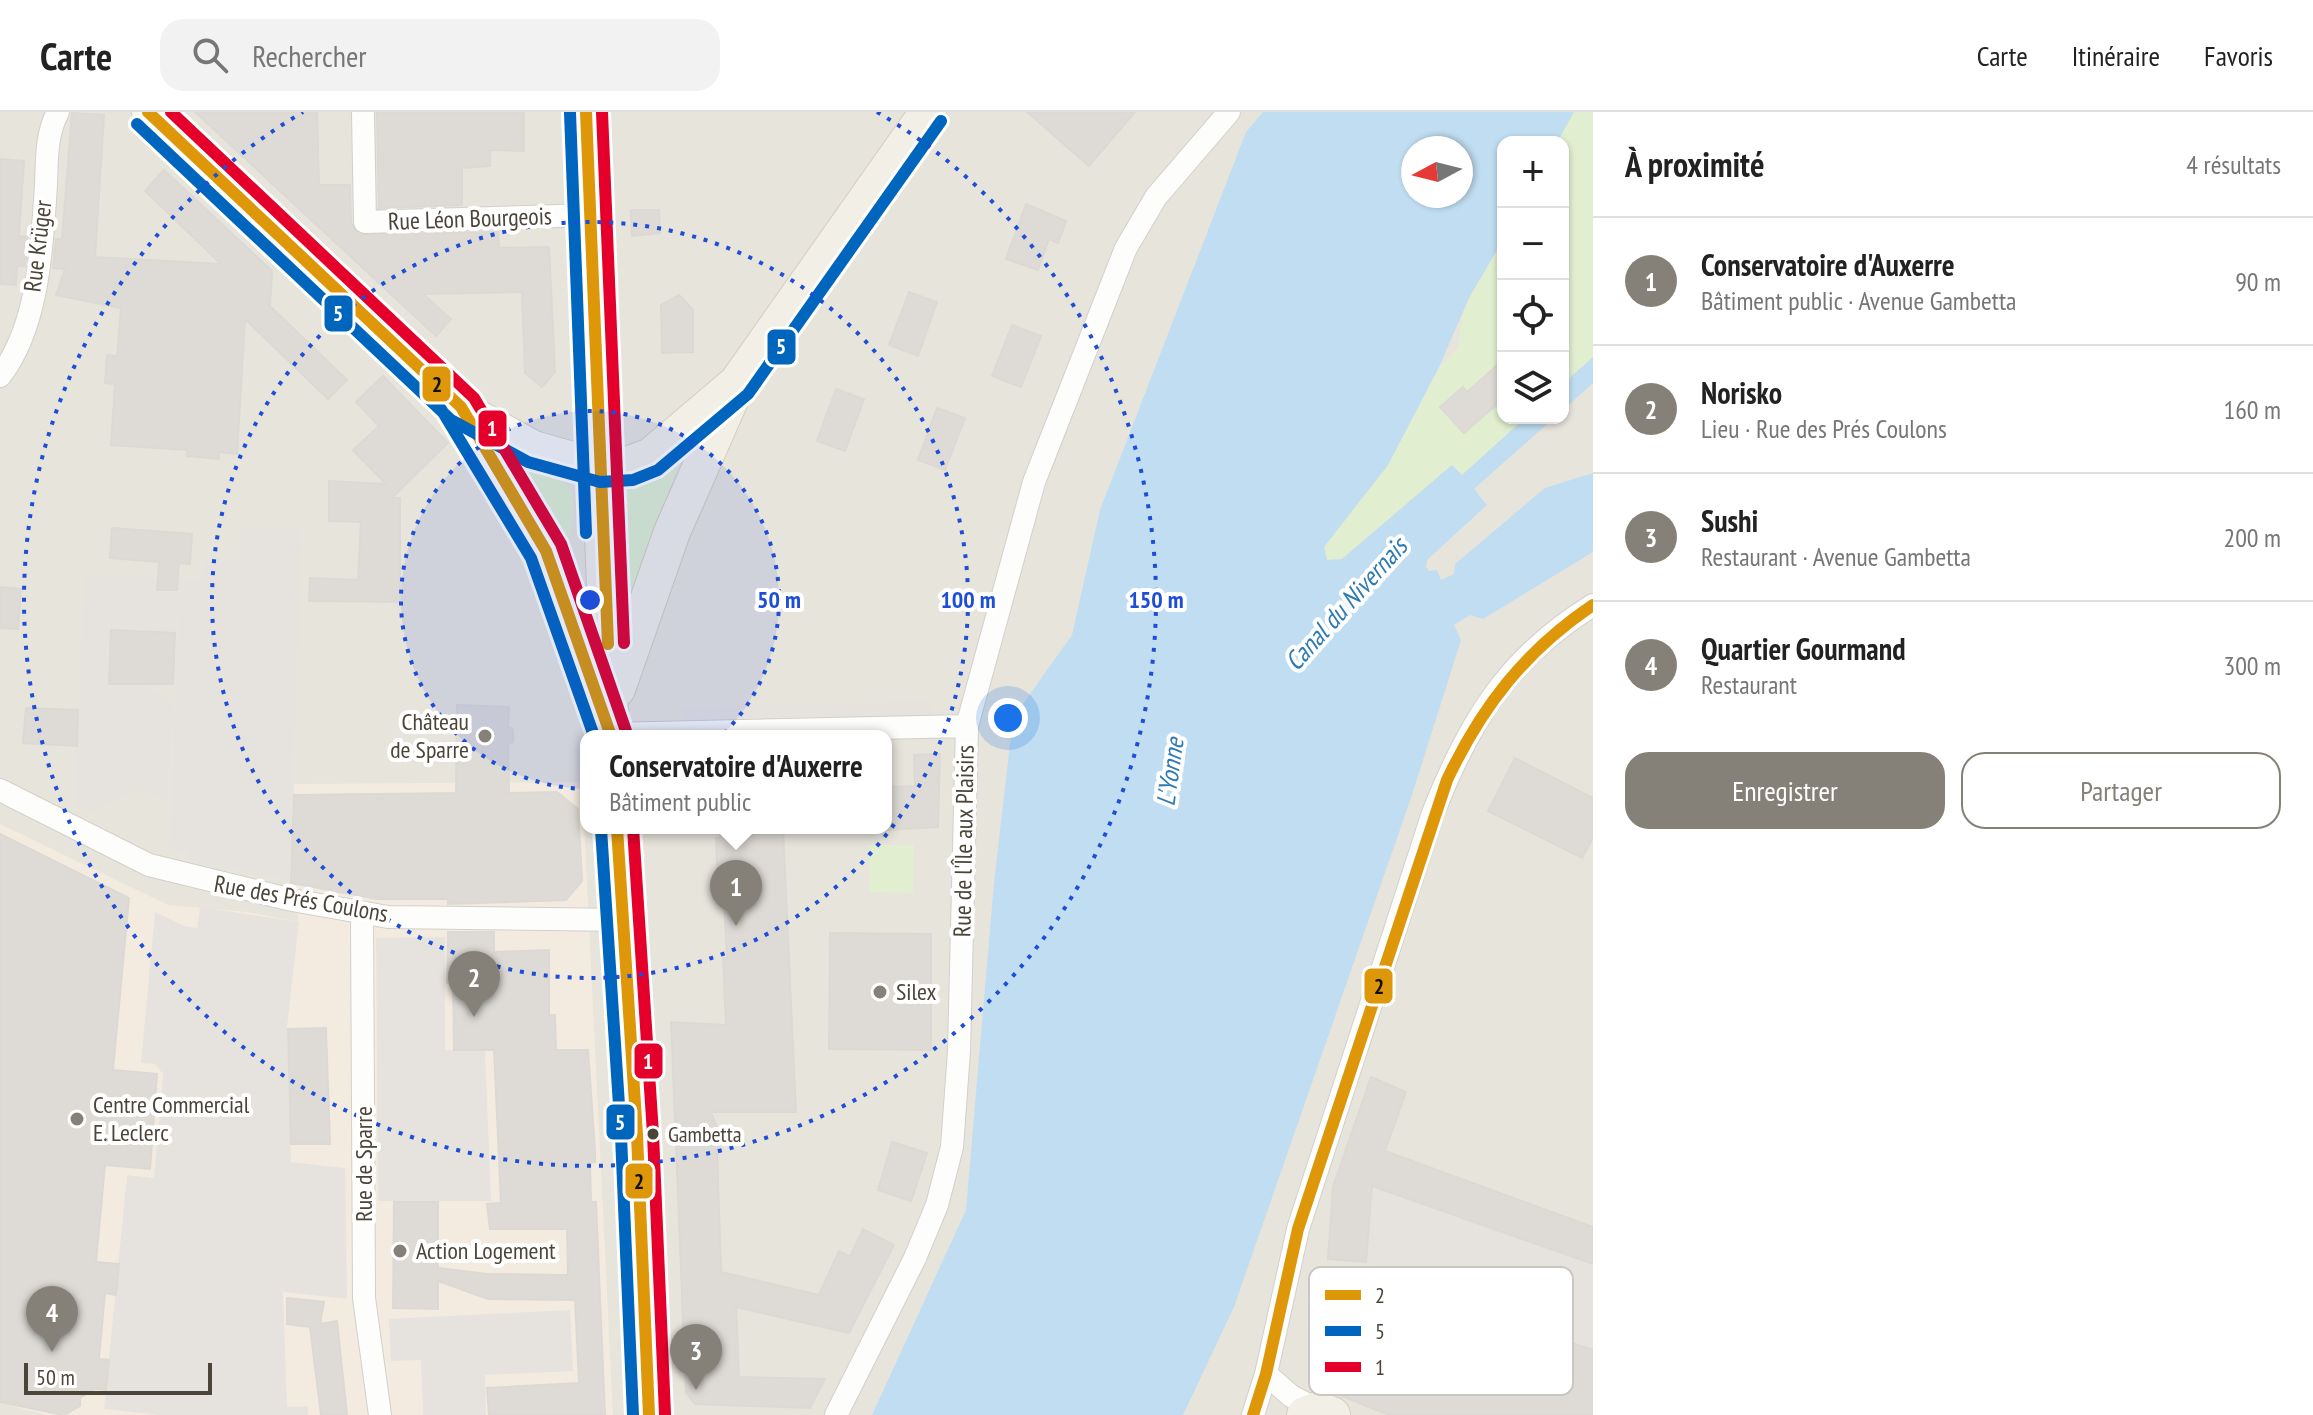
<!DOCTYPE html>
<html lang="fr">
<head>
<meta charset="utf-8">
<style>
  :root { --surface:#fff; --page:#f2f2f2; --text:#222; --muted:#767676; --line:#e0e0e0; --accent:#868178 }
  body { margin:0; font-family:"PT Sans Narrow",sans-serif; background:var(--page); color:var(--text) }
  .controls { position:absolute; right:24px; top:24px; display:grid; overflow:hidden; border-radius:16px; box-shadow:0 2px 6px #0004 }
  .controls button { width:72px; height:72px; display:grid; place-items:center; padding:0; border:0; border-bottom:2px solid var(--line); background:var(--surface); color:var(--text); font:40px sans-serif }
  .compass { position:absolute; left:1401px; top:24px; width:72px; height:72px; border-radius:50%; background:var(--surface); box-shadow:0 2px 6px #0004; rotate:263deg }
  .scale { position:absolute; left:24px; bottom:20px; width:188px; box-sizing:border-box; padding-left:8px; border:4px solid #4b4439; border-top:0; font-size:22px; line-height:28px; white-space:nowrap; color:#4b4439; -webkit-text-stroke:6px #fff; paint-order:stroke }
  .you { position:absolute; left:1008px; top:606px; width:28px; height:28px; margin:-20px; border:6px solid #fff; border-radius:50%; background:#1a73e8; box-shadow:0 0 0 12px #1a73e833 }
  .badge { display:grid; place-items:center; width:52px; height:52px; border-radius:50%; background:var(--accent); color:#fff; font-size:26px; font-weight:700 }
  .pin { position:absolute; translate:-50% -66px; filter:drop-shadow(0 2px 4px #0008) }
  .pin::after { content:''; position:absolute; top:42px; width:28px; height:24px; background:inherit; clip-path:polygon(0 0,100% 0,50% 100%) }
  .popup { position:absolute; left:580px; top:618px; width:312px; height:104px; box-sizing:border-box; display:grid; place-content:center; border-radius:16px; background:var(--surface); filter:drop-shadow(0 2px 6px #0005); font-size:26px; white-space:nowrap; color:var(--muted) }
  .popup b { font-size:30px; color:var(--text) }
  .popup::after { content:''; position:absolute; left:50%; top:100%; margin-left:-16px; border:16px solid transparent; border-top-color:var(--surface) }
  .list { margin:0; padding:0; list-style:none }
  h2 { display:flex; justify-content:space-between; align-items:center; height:104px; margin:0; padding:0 32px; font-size:34px }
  h2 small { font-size:26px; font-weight:400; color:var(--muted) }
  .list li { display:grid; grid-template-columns:52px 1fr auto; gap:24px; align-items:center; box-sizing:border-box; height:128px; padding:0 32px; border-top:2px solid var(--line) }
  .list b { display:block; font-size:30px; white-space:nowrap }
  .list p { margin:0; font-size:26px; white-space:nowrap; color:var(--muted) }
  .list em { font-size:26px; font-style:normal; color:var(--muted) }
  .actions { display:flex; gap:16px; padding:24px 32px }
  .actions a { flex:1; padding:18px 0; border:2px solid var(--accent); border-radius:24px; text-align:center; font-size:28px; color:var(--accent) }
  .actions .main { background:var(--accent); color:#fff }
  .icon { flex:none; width:44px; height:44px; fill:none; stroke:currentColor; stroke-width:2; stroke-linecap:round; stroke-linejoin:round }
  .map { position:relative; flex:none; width:1593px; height:1303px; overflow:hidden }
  header { display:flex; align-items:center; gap:48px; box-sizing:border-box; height:112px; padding:0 40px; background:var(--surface); border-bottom:2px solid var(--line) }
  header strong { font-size:38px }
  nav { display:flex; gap:44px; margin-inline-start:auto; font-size:28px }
  .search { width:560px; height:72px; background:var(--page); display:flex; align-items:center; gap:20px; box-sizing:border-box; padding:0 28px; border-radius:24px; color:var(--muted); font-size:30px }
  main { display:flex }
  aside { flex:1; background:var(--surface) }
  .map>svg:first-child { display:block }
  .residential { fill:#e7e4dc; fill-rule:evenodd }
  .commercial { fill:#f3ebdf }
  .green { fill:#e1eecf }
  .parking { fill:#e6e3df }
  .water { fill:#c0ddf1; fill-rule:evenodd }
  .building { fill:#dedbd6; stroke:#dcd9d4; stroke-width:2 }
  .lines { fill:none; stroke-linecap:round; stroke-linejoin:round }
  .minor-casing { stroke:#d2d0cb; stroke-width:24 }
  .secondary-casing { stroke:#d3cfc5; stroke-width:34 }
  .primary-casing { stroke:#d6cebb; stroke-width:38 }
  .minor { stroke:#fdfdfc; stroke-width:22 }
  .secondary { stroke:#f7f6f1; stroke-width:32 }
  .primary { stroke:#f2efe6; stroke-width:36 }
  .bus-1-casing { stroke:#fff; stroke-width:18 }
  .bus-2-casing { stroke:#fff; stroke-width:18 }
  .bus-3-casing { stroke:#fff; stroke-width:18 }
  .bus-1 { stroke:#dd9709; stroke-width:12 }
  .bus-2 { stroke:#0065bd; stroke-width:12 }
  .bus-3 { stroke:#e4002b; stroke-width:12 }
  .ring { fill:none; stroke:#1d4ed8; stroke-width:4; stroke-dasharray:4 8 }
  .poi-dot { fill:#868178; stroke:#fff; stroke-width:3 }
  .bus-dot { fill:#4b4439; stroke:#fff; stroke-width:3 }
  .labels { text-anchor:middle; stroke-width:8; stroke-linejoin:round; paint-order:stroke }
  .bus-label { font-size:22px; fill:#4b4439; stroke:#fff; text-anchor:start }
  .street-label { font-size:24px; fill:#4b4439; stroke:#fff }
  .poi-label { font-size:24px; fill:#4b4439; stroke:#fff; text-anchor:start }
  .water-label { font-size:26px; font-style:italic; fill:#2e7ab2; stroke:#fff }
  .key { fill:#fff; stroke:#c9c7c4; stroke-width:2 }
  .key-label { font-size:22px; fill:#4b4439 }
  .centre { fill:#1d4ed8; stroke:#fff; stroke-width:4 }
  .ring-label { font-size:24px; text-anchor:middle; font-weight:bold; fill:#1d4ed8; stroke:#fff; stroke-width:8; stroke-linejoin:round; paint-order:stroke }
  .line-badge { stroke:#fff; stroke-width:3 }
  .badge-label { font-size:22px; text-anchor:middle; font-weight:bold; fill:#fff }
  .pale-badge-label { font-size:22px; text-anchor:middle; font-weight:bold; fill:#111 }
</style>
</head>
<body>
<header>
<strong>Carte</strong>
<div class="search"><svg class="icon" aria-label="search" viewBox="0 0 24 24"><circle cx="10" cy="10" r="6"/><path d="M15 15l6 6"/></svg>Rechercher</div>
<nav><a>Carte</a><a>Itinéraire</a><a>Favoris</a></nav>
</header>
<main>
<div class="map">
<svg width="1593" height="1303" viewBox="0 0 1593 1303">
  <rect width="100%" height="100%" fill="#f4f2ee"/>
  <!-- residential -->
  <path class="residential" d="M0 0H1593V1303H0ZM1503 30H1563V306H1503ZM1413 36H1461V84H1413ZM586 624H886V716H586Z"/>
  <!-- commercial -->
  <path class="commercial" d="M582 670 613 1303H47L0 1291V712L168 793 247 800 298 810 294 672Z"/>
  <!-- green -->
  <path class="green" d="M1574 0H1593V245L1563 272V30H1557Z
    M1503 128V306H1525L1462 364 1452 353 1342 447 1326 448V430L1388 353 1439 255 1458 237 1463 197Z
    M681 344 638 467 632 479 626 470 622 384 645 362Z
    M526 353 564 370 573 379V412L567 437H561L516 355Z
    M869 733H914L913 781 869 780Z"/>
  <!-- parking -->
  <path class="parking" d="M241 416 302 418 289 768 189 748V739L169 738 180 467H202L203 445 240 447Z
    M84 463 156 466V479L178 480 176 520 111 517 109 573 144 574 173 589 168 689 150 679 134 678 91 700 75 692Z
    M926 589 939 607 692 614 680 596Z
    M200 795 299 810 287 915 291 1050 345 1056 347 1187 283 1180 287 1295 308 1294V1303H159L104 1297 127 1063 154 1066 163 962 155 952 141 951 155 800 184 814 197 816Z
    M445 825V938H485L491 1089H378L376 826Z
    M1374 1075 1593 1152V1238L1429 1183 1366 1150Z
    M570 1198 573 1259 485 1263 486 1303H423L421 1248 391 1249 389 1207Z"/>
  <!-- water -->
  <path class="water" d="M1263 0H1574L1557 30H1503V128L1470 184 1439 255 1388 353 1324 435 1327 448 1342 447 1452 353 1462 363 1525 306H1554L1474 377 1487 393 1427 448 1426 455 1429 459 1437 458 1441 468 1454 462 1455 452 1545 376 1593 361V440L1483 507 1470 503 1454 513 1461 528 1412 683 1234 1195 1183 1303H872L966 1098 994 771 1013 606 1072 523 1100 398 1246 20ZM1413 36H1461V84H1413Z
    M1593 245V271L1563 298V272Z"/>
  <!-- building -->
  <path class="building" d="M195 0H317L319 73H350L351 111 359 123 498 120 499 136 549 135 555 260 542 275 525 261 522 180 423 182 451 207 436 224Z
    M377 0H524V39L490 38V54L462 56V93L379 96Z
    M1027 0H1135L1089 54Z
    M72 1 104 3 95 145 221 152 145 79 164 58 272 159 270 194 347 268 328 287 245 207 237 342 219 340V347L187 344V338L111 333 115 272 105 271 107 243 117 244 121 196 56 183 65 157 53 156 56 127H62Z
    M0 47 24 49 19 124 28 125 25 154H17L16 173 0 172Z
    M1026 92 1066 109 1058 131 1049 127 1038 158 1006 147Z
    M631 98H659L660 121 632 124Z
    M909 180 937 190 918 244 889 233Z
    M679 183 693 198V240L662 241 661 193Z
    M1012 213 1041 224 1021 275 992 264Z
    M1503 248V287L1464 321 1440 295 1463 275 1467 280Z
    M383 264 448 331 392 386H400V490L309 489 310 466 358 468 361 410 329 409V369L386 372 353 338 379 314 356 290Z
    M836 277 864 287 845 339 817 329Z
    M937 296 965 306 945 358 918 348Z
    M112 416 192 422 190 452 179 451 177 478H157L159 450 110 446Z
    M0 475 21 477 18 517 0 516Z
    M111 518 175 521 173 572H109Z
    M457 593 509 595 508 614 513 618V630L508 632 509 681 557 680 578 697 582 769 566 788 448 792V787H377L291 771 294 683 456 681Z
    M26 596 78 598 77 634 23 631Z
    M940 642 938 715 886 718V675L915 674 914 643Z
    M1515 646 1593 686V726L1582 746 1488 699Z
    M720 716H783L796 1000H711L723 1030 717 1037 721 1160 819 1183 839 1139 850 1145 863 1117 894 1133 849 1221 736 1195 739 1265 825 1267 810 1296 695 1292 686 1281 671 910 726 913 723 846H727L722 753H717L716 726H721Z
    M0 722 129 786 113 958 157 962 150 1057 105 1053 96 1150 119 1152 116 1183 105 1181 99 1247 109 1248 106 1278 95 1277 80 1286V1294L64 1303 0 1290Z
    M448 820H494V840L549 838V903H555L556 938H588L595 1039V1050L590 1051 591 1090H596L605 1303H489L487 1276 579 1271 575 1188 488 1187 438 1169V1197L393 1196 394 1090H438V1156L488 1162 568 1163 567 1117H490L487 1092 501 1091 494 938H454L453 872 447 871Z
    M830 821 931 822V938L829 937Z
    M326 916 330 1032H291L288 917Z
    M1371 965 1406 980 1385 1039 1593 1115V1152L1372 1074 1366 1150 1328 1147 1333 1075Z
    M892 1030 927 1041 911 1089 878 1078Z
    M1429 1183 1593 1238V1303H1389L1334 1281 1358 1211 1362 1213 1367 1198 1417 1216Z
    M287 1186 324 1190 320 1212 337 1209 347 1303H321L310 1215 287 1212Z"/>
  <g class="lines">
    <!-- minor casing -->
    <g class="minor-casing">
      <path id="minor" d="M363 0 365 110 589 103
        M0 264C39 214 42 133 46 73 47 48 46 22 58 0
        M611 622 967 614
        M0 678 149 753 292 788 388 805 623 808
        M362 801 364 1186 380 1303
        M1266 1262 1291 1284 1318 1298
        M836 1303 915 1146 937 1093 952 1035 959 939 967 614 1034 370 1126 136 1156 85 1229 0
        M1253 1303 1266 1262 1298 1117 1433 701C1469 610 1507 546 1593 493"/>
    </g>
    <!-- secondary casing -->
    <g class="secondary-casing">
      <path id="secondary" d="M148 0 461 295 534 335 600 354
        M461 295 546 439 604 602"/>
    </g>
    <!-- primary casing -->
    <g class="primary-casing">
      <path id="primary" d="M586 0 611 624
        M600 354 630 352 651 344 737 271 928 0
        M617 577 672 420 734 279
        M617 716 637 1023 649 1303
        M1305 1303 1318 1298 1332 1303"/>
    </g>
    <!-- minor -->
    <use href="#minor" class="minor"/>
    <!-- secondary -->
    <use href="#secondary" class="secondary"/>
    <!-- primary -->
    <use href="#primary" class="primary"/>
    <!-- bus-1 casing -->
    <g class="bus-1-casing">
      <path id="bus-1" d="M148 0 461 295 546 439 611 624
        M586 0 608 532
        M617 716 637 1023 649 1303
        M1253 1303 1266 1262 1298 1117 1447 668C1482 594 1525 539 1593 493"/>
    </g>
    <!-- bus-2 casing -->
    <g class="bus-2-casing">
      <path id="bus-2" d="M570 1 586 421
        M137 12 451 308 528 350 600 370 633 368 658 358 748 282 941 9
        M441 297 531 446 594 624
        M601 717 621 1024 633 1303"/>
    </g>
    <!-- bus-3 casing -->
    <g class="bus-3-casing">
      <path id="bus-3" d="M171 0 474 286 561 432 626 619
        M602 0 624 531
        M633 716 653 1022 665 1302"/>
    </g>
    <!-- bus-1 -->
    <use href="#bus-1" class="bus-1"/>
    <!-- bus-2 -->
    <use href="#bus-2" class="bus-2"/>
    <!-- bus-3 -->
    <use href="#bus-3" class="bus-3"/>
  </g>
  <!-- distance rings -->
  <circle cx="590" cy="488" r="189" fill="#1d4ed8" fill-opacity=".12"/>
  <g class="ring">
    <circle cx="590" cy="488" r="189"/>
    <circle cx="590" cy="488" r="378"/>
    <path d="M877 0A566 566 0 1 1 303 0"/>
  </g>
  <!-- markers -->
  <g class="poi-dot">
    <circle cx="485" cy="624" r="8"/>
    <circle cx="880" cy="880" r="8"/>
    <circle cx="77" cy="1007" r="8"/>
    <circle cx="400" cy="1139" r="8"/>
  </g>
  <circle class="bus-dot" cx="653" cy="1022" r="7"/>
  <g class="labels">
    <!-- bus labels -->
    <g class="bus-label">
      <text x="668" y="1030">Gambetta</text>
    </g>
    <!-- street labels -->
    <g class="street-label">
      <text transform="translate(470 107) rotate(-2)" y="8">Rue Léon Bourgeois</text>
      <text transform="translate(38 134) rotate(-83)" y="8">Rue Krüger</text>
      <text transform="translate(964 729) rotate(-89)" y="8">Rue de l'Île aux Plaisirs</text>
      <text transform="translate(301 787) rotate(10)" y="8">Rue des Prés Coulons</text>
      <text transform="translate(364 1052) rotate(-90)" y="8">Rue de Sparre</text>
    </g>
    <!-- poi labels -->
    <g class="poi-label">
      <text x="469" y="618" text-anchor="end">Château<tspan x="469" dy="28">de Sparre</tspan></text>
      <text x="896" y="888">Silex</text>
      <text x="93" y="1001">Centre Commercial<tspan x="93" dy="28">E. Leclerc</tspan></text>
      <text x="416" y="1147">Action Logement</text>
    </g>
    <!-- water labels -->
    <g class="water-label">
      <text transform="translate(1346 492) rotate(-48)" y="9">Canal du Nivernais</text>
      <text transform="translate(1170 660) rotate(-82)" y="9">L'Yonne</text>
    </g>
  </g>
  <!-- legend -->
  <rect x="1309" y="1155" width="264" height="128" rx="12" class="key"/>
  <rect x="1325" y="1178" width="36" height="10" fill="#dd9709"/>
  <rect x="1325" y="1214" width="36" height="10" fill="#0065bd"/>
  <rect x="1325" y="1250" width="36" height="10" fill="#e4002b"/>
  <g class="key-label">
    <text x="1375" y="1191">2</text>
    <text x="1375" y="1227">5</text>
    <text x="1375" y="1263">1</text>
  </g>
  <circle cx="590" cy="488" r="12" class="centre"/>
  <g class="ring-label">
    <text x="779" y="496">50 m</text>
    <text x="968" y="496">100 m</text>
    <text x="1156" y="496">150 m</text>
  </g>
  <g class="line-badge">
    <rect x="323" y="182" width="31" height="39" rx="8" fill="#0065bd"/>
    <rect x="766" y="216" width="31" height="38" rx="8" fill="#0065bd"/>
    <rect x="421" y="253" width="31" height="38" rx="8" fill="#dd9709"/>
    <rect x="477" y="297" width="31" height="39" rx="8" fill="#e4002b"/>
    <rect x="1363" y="855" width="31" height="38" rx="8" fill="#dd9709"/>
    <rect x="633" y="930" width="31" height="38" rx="8" fill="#e4002b"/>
    <rect x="605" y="991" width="31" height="38" rx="8" fill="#0065bd"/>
    <rect x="624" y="1050" width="30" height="38" rx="8" fill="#dd9709"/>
  </g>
  <g class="badge-label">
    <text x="338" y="209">5</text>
    <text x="781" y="242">5</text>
    <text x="492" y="324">1</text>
    <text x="648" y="957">1</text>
    <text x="620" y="1018">5</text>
  </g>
  <g class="pale-badge-label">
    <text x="437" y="280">2</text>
    <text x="1379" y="882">2</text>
    <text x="639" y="1077">2</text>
  </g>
</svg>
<div class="controls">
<button>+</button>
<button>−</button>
<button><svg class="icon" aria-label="locate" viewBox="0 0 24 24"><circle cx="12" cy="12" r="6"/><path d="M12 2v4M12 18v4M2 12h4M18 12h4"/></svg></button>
<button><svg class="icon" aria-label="layers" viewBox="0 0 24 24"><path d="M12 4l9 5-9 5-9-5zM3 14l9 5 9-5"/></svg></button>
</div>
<svg class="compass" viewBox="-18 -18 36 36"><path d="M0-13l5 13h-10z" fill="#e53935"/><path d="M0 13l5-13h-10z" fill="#767676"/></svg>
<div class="scale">50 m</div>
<div class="you"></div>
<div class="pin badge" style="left:736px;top:814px">1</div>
<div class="popup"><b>Conservatoire d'Auxerre</b>Bâtiment public</div>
<div class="pin badge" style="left:474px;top:905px">2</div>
<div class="pin badge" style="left:696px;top:1278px">3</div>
<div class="pin badge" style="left:52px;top:1240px">4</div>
</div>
<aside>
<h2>À proximité<small>4 résultats</small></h2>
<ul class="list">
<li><span class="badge">1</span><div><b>Conservatoire d'Auxerre</b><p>Bâtiment public · Avenue Gambetta</p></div><em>90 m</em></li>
<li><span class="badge">2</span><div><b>Norisko</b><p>Lieu · Rue des Prés Coulons</p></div><em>160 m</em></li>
<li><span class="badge">3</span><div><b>Sushi</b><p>Restaurant · Avenue Gambetta</p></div><em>200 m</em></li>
<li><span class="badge">4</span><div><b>Quartier Gourmand</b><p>Restaurant</p></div><em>300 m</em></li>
</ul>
<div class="actions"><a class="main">Enregistrer</a><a>Partager</a></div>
</aside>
</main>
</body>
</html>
